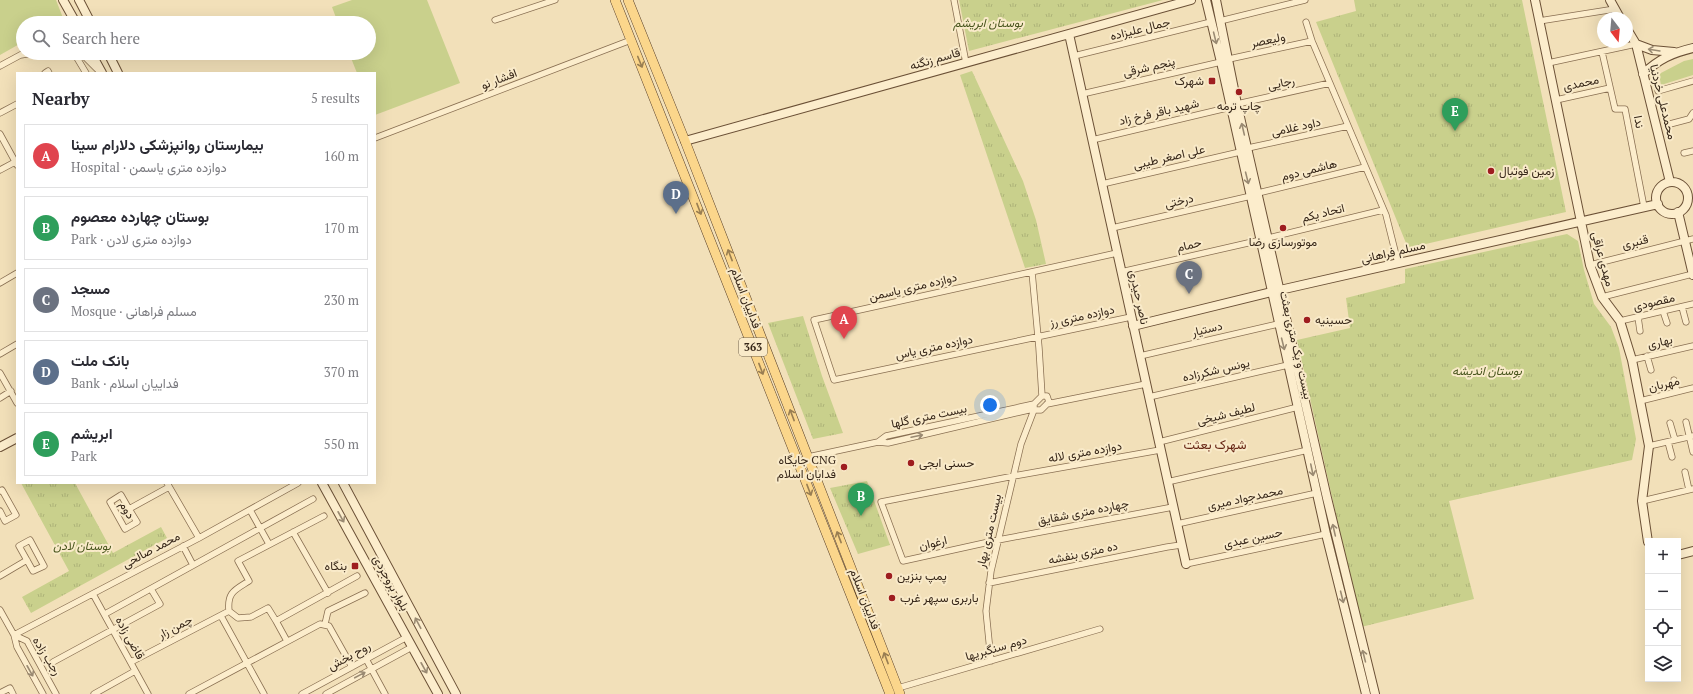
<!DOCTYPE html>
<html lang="en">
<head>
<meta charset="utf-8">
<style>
  :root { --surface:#fff; --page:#f7f7f7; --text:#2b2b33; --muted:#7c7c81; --line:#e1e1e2; --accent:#111827 }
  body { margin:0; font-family:"PT Serif",Vazirmatn,serif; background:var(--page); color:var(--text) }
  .controls { position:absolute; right:12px; bottom:12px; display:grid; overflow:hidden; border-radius:0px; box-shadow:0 4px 16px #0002 }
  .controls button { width:36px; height:36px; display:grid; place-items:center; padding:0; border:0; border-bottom:1px solid var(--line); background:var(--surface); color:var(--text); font:20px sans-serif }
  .compass { position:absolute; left:1597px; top:12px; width:36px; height:36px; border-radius:50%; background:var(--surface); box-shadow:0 4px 16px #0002; rotate:164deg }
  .you { position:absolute; left:990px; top:405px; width:14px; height:14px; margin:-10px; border:3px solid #fff; border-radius:50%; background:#1a73e8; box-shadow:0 0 0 6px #1a73e833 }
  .badge { display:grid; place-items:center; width:26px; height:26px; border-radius:50%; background:var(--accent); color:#fff; font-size:13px; font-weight:700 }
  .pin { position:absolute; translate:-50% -33px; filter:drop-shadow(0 1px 2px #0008) }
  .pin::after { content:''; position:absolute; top:21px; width:14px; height:12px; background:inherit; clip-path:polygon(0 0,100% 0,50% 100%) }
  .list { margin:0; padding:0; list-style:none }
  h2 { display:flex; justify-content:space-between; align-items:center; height:52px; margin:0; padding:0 16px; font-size:17px }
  h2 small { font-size:13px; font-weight:400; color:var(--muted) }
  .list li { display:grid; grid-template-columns:26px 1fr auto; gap:12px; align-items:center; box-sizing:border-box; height:64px; margin:0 8px 8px; padding:0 8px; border:1px solid var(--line); border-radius:0px }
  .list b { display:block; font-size:15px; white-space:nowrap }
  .list p { margin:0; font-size:13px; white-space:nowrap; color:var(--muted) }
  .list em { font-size:13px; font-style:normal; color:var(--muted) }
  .icon { flex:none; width:22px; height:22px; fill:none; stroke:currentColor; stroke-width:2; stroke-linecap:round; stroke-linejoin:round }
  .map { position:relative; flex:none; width:1693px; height:694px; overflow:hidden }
  .search { position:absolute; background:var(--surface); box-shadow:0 4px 16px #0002; left:16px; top:16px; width:360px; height:44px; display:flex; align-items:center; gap:10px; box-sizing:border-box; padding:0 14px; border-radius:22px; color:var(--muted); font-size:15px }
  .panel { position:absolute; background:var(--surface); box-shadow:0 4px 16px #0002; left:16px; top:72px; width:360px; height:412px; border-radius:0px }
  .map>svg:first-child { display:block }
  .grass { fill:#c9d08c }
  .park { fill:url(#park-tufts) }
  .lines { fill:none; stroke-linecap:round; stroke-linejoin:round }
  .street-casing { stroke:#896f52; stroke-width:7 }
  .secondary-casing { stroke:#6b5036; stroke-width:10 }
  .primary-casing { stroke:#563d28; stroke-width:10 }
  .street { stroke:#fcedcc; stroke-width:5.5 }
  .secondary { stroke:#fcedcc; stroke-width:8 }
  .primary { stroke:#fbd68b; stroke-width:9 }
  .oneway { stroke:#9a8a72 }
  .oneway2 { stroke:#997e52 }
  .poi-dot { fill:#9e1d1f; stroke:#f9eac9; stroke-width:1.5 }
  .labels { text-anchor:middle; stroke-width:4; stroke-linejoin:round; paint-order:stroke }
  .shield { fill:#f9eac9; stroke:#71624e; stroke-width:1 }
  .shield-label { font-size:11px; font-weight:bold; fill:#372719 }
  .park-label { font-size:12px; font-style:italic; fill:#48551d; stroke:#f9eac9 }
  .street-label { font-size:12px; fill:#372719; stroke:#f9eac9 }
  .poi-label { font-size:12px; fill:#372719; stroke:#f9eac9; text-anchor:start }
  .neighbourhood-label { font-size:13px; fill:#672514; stroke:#f9eac9 }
</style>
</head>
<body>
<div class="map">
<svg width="1693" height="694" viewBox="0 0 1693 694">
  <defs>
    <pattern id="park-tufts" width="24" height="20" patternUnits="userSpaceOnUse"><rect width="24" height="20" fill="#c9d08c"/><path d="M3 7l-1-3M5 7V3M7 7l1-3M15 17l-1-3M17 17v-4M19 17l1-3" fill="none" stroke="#adb378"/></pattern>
  </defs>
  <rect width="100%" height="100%" fill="#f2e0b9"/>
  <!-- grass -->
  <path class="grass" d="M0 0H56L65 23H23V42L0 55Z
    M352 0H427L460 83 375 115V73H357L349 53H369V23H338L332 7Z
    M1693 59V75L1661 85 1659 74 1684 61Z"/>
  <!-- park -->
  <path class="park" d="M959 0H1163L969 51Z
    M1354 0H1522L1566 212 1408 248 1316 22 1356 11Z
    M972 71 1023 181 1036 220 1046 264 1025 268 960 75Z
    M1567 234 1578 241 1584 270 1594 304 1611 327 1619 348 1636 439 1632 460 1449 501 1474 599 1361 627 1297 340 1350 328 1346 298 1405 283V269Z
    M803 316 822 376 843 433 813 439 768 323Z
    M867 481 890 545 858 554 830 488Z
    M21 483H75L113 553 161 527 167 538 31 613 22 597 69 571Z"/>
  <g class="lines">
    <!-- street casing -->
    <g class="street-casing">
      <path id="street" d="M954 0 966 63
        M495 20 555 0
        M1220 21 1305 0
        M1539 21 1615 9
        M1306 22 1312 41 1386 215 1398 263
        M1602 52 1615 109H1625L1644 207
        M74 53 86 73
        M81 53 99 71
        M21 55 33 53
        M1074 56 1211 22
        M1229 59 1312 41
        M1548 63 1636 44
        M0 66 24 53
        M45 73 48 71 49 73
        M1658 91 1693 81
        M1082 94 1221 62
        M1556 100 1610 88
        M1237 104 1330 83
        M0 113 17 104
        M1670 124 1689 119 1693 113
        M0 134 17 165
        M375 138 631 40
        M1092 140 1231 107
        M1248 148 1348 126
        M1684 153 1693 151
        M0 170 15 162
        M1102 184 1240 152
        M1258 193 1365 167
        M1112 228 1251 196
        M1268 238 1383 210
        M1117 253 814 320 834 380 1131 317
        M1590 265 1693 239
        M1032 272 1039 348 1042 396
        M1121 272 1261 240
        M0 283 17 273
        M1602 297 1693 274
        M1682 307 1686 322
        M1663 311 1667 323
        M1638 317 1640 331
        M1620 321 1693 304
        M0 354 17 344
        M1140 356 1278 324
        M1647 356 1651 370
        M1632 360 1693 346
        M0 373 17 403
        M1674 380 1677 392
        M1042 396H1047L1049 402 1041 410H1034V404Z
        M1149 397 1288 365
        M0 398 11 391
        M1640 401 1693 388
        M1047 404 1146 384
        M1686 422 1693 452
        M1670 423 1675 440
        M878 442 886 436 1034 404
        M1159 442 1298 407
        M1668 442 1672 457
        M1649 446 1693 436
        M1160 450 1014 476 881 502 903 561 998 540 1173 507
        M808 457 878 442 888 443 1033 409
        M1685 472 1689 490
        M1167 482 1308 450
        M167 483 199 538
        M0 491 2 490 16 515 5 521 0 511
        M1642 501 1693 489
        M129 509 121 495 110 502 125 529 137 522 129 509 169 487
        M250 510 269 544
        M324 516 238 561 249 581C235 590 227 592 229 611L238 618 251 617 268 608 276 621 357 576
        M1177 524 1317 493
        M293 532 328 593
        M30 540 44 566 33 571 19 546Z
        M183 546 193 565
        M1186 564 1326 534
        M0 576 27 560
        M989 583 1167 547 1181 545
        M93 594 148 694
        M0 610 14 635 17 647 43 694
        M105 614 313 499
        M221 616 264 694
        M276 621 287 641
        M325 624 328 611 365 593
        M14 635 199 538 298 483
        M14 635 27 641 56 694
        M366 659 385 694
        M991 661 986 611 991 571 1021 444 1034 410
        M53 662 160 604 151 589
        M131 662 229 611
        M898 688 1100 629
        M0 693 10 688 13 694
        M94 694 135 671
        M189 694 320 624 329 626 352 667
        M302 694 407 637
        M326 694 412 647"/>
    </g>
    <!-- secondary casing -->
    <g class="secondary-casing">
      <path id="secondary" d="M63 0 76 23
        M79 0 91 23
        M1206 0 1221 62 1326 534 1366 694
        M1216 0 1237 104 1327 498 1375 694
        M1535 0 1590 265 1602 297 1620 321 1632 360 1649 446 1642 501 1648 542
        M1610 0 1620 18
        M1627 29 1636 44 1670 182
        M1069 34 1186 564
        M1636 44 1652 50 1674 52
        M91 53 102 73
        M108 53 118 73
        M1643 74C1659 59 1672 53 1693 48
        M685 141 1191 0
        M1656 198a16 16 0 1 1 32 0a16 16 0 1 1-32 0Z
        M1678 212 1693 275
        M1133 326 1280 290 1658 204
        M0 447 17 438
        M322 483 438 694
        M343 483 456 694
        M1678 555 1693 551"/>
    </g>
    <!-- primary casing -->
    <g class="primary-casing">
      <path id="primary" d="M615 0 890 694
        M628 0 685 141 900 694"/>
    </g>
    <!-- street -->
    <use href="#street" class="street"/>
    <!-- secondary -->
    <use href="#secondary" class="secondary"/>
    <!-- primary -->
    <use href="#primary" class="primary"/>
  </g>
  <!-- one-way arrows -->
  <defs><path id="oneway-shaft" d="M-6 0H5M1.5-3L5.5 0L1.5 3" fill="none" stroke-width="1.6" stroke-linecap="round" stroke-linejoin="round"/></defs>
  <g class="oneway">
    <use href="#oneway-shaft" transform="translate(1215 38) rotate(76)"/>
    <use href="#oneway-shaft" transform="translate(1654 50) rotate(-171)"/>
    <use href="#oneway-shaft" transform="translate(1243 129) rotate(-103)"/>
    <use href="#oneway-shaft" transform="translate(1247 178) rotate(76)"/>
    <use href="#oneway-shaft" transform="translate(1283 344) rotate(76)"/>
    <use href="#oneway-shaft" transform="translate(917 436) rotate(-12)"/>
    <use href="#oneway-shaft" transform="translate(1312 470) rotate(78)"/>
    <use href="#oneway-shaft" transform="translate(341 517) rotate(61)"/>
    <use href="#oneway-shaft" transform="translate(1334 530) rotate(-103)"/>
    <use href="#oneway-shaft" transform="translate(1342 597) rotate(76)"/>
    <use href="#oneway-shaft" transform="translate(418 623) rotate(-118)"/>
    <use href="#oneway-shaft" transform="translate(1364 656) rotate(-104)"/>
    <use href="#oneway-shaft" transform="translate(424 668) rotate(61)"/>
    <use href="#oneway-shaft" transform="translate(30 671) rotate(61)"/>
    <use href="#oneway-shaft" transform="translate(360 675) rotate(-28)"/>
  </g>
  <g class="oneway2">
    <use href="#oneway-shaft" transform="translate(640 62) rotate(68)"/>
    <use href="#oneway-shaft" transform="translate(699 209) rotate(69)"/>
    <use href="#oneway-shaft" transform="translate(730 255) rotate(-111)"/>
    <use href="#oneway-shaft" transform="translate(761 369) rotate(69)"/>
    <use href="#oneway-shaft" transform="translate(792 415) rotate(-111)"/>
    <use href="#oneway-shaft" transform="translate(809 490) rotate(69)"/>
    <use href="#oneway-shaft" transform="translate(839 537) rotate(-111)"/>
    <use href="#oneway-shaft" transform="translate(886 658) rotate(-111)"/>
  </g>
  <!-- markers -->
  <g class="poi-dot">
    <rect x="1208" y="77" width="8" height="8" rx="2"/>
    <circle cx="1239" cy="92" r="4"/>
    <circle cx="1491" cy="171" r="4"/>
    <circle cx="1283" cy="228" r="4"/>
    <circle cx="1307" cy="320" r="4"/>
    <circle cx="911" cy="463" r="4"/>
    <circle cx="844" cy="467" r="4"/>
    <rect x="351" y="562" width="8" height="8" rx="2"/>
    <circle cx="889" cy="576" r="4"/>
    <circle cx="892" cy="598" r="4"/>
  </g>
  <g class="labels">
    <!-- shield labels -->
    <rect class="shield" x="739" y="338" width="28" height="18" rx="3"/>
    <g class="shield-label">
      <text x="753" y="351">363</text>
    </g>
    <!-- park labels -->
    <g class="park-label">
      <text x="988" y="27">بوستان ابریشم</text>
      <text x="1487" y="375">بوستان اندیشه</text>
      <text x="82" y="550">بوستان لادن</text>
    </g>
    <!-- street labels -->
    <g class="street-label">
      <text transform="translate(1140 29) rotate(-14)" y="4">جمال علیزاده</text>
      <text transform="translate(1268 40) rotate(-12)" y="4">ولیعصر</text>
      <text transform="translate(935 59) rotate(-16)" y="4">قاسم زنگنه</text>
      <text transform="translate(1149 67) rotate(-13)" y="4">پنجم شرقی</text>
      <text transform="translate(499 79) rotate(-21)" y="4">افشار نو</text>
      <text transform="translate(1281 83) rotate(-12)" y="4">رجایی</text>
      <text transform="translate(1581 83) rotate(-12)" y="4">محمدی</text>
      <text transform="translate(1663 102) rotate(76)" y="4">محمدعلی خردنیا</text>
      <text transform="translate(1159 112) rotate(-13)" y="4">شهید باقر فرخ زاد</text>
      <text transform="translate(1639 122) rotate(79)" y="4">ندا</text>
      <text transform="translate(1296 127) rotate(-12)" y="4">داود غلامی</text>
      <text transform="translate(1169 157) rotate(-13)" y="4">علی اصغر طیبی</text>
      <text transform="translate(1309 170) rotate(-14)" y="4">هاشمی دوم</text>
      <text transform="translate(1179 201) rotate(-13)" y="4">درختی</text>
      <text transform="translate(1323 213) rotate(-14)" y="4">اتحاد یکم</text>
      <text transform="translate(1635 242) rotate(-14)" y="4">قنبری</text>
      <text transform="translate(1189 245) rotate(-13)" y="4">حمام</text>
      <text transform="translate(1393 252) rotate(-13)" y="4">مسلم فراهانی</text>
      <text transform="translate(1603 259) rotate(75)" y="4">مهدی عراقی</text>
      <text transform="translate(913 287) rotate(-13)" y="4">دوازده متری یاسمن</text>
      <text transform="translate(1139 297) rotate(78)" y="4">ناصر حیدری</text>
      <text transform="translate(746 298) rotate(69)" y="4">فداییان اسلام</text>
      <text transform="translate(1654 302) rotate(-13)" y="4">مقصودی</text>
      <text transform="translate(1082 316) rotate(-12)" y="4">دوازده متری رز</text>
      <text transform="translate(1207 329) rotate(-13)" y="4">دستیار</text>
      <text transform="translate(1660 342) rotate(-13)" y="4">بهاری</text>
      <text transform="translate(1296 345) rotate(77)" y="4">بیست و یک متری بعثت</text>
      <text transform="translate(934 347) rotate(-12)" y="4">دوازده متری یاس</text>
      <text transform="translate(1216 370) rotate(-13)" y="4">یونس شکرزاده</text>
      <text transform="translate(1664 384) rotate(-13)" y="4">مهربان</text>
      <text transform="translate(1226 414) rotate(-14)" y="4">لطیف شیخی</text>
      <text transform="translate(929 416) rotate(-12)" y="4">بیست متری گلها</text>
      <text transform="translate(1085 452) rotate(-10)" y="4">دوازده متری لاله</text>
      <text transform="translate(1245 498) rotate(-12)" y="4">محمدجواد میری</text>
      <text transform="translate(127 510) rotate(59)" y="4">دوم</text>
      <text transform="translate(1083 512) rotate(-11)" y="4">چهارده متری شقایق</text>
      <text transform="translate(989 531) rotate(-77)" y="4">بیست متری بهار</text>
      <text transform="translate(1253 538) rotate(-12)" y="4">حسین عبدی</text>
      <text transform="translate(933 543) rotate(-13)" y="4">ارغوان</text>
      <text transform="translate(151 550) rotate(-28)" y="4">محمد صالحی</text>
      <text transform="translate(1083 553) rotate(-12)" y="4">ده متری بنفشه</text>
      <text transform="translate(391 583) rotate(61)" y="4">بلوار بروجردی</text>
      <text transform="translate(865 599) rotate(69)" y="4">فداییان اسلام</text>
      <text transform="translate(175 627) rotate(-27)" y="4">چمن زار</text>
      <text transform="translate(130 638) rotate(61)" y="4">قاضی زاده</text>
      <text transform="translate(996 648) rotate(-16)" y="4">دوم سنگبریها</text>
      <text transform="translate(47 656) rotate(58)" y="4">رجب زاده</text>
      <text transform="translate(349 656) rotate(-29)" y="4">روح بخش</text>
    </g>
    <!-- poi labels -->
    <g class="poi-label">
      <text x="1204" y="85" text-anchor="end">شهرک</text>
      <text x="1239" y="110" text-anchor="middle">چاپ ترمه</text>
      <text x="1499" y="175">زمین فوتبال</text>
      <text x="1283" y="246" text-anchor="middle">موتورسازی رضا</text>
      <text x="1315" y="324">حسینیه</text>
      <text x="836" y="464" text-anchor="end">جایگاه CNG<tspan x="836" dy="14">فدایان اسلام</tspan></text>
      <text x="919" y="467">حسنی ابجی</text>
      <text x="347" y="570" text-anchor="end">بنگاه</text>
      <text x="897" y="580">پمپ بنزین</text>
      <text x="900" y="602">باربری سپهر غرب</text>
    </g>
    <!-- neighbourhood labels -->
    <g class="neighbourhood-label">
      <text x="1215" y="449">شهرک بعثت</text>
    </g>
  </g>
</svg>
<div class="controls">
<button>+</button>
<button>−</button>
<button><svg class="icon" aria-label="locate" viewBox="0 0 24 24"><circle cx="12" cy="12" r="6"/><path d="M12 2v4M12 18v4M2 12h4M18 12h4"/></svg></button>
<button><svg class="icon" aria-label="layers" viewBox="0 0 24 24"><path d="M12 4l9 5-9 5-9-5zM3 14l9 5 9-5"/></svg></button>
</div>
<svg class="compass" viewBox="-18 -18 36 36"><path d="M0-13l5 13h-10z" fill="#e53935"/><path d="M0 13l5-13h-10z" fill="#7c7c81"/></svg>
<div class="you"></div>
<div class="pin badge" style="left:844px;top:339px;background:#e0444e">A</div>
<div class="pin badge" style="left:861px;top:516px;background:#2e9e5b">B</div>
<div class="pin badge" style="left:1189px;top:294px;background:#6b7280">C</div>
<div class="pin badge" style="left:676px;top:214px;background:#5c6f8a">D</div>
<div class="pin badge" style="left:1455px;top:131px;background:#2e9e5b">E</div>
<div class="search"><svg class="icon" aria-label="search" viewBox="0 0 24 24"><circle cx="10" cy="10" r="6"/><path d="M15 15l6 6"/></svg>Search here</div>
<section class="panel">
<h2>Nearby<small>5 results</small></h2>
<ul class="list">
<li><span class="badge" style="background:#e0444e">A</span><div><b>بیمارستان روانپزشکی دلارام سینا</b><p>Hospital · دوازده متری یاسمن</p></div><em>160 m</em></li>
<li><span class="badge" style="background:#2e9e5b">B</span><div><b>بوستان چهارده معصوم</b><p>Park · دوازده متری لادن</p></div><em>170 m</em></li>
<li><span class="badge" style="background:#6b7280">C</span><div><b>مسجد</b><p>Mosque · مسلم فراهانی</p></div><em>230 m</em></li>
<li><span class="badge" style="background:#5c6f8a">D</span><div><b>بانک ملت</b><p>Bank · فداییان اسلام</p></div><em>370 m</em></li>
<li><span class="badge" style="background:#2e9e5b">E</span><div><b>ابریشم</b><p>Park</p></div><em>550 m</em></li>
</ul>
</section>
</div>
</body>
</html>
